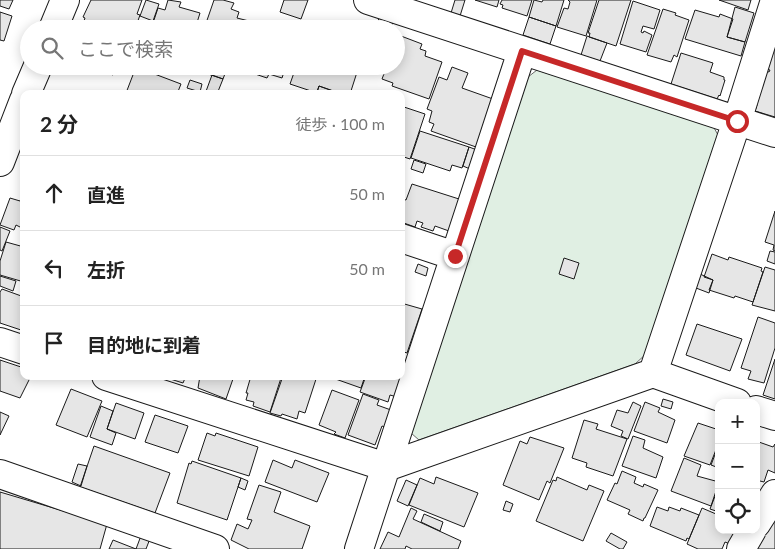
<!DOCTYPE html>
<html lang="ja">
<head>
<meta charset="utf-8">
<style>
  :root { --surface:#fff; --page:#f6f6f6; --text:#222; --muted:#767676; --line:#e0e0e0 }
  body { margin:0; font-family:Lato,"Noto Sans JP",sans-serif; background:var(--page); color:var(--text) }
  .controls { position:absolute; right:15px; bottom:15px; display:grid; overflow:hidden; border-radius:10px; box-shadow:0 2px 12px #0003 }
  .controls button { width:45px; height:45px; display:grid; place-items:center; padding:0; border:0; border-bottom:1px solid var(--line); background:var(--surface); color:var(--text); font:25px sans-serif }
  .stop { position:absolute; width:15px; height:15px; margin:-11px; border:4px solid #c62828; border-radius:50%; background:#fff }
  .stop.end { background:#c62828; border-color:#fff; box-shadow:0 1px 5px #0008 }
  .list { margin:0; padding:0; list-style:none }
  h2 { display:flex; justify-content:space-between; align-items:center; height:65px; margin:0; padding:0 20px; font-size:21px }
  h2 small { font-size:16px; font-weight:400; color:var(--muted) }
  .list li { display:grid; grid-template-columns:32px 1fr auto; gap:15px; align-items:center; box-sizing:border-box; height:75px; padding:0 20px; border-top:1px solid var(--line) }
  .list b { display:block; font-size:19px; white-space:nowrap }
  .list em { font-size:16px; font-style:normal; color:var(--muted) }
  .icon { flex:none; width:28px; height:28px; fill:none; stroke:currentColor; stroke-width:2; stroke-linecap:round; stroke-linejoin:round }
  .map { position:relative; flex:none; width:775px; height:549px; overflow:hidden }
  .search { position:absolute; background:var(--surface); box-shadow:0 2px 12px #0003; left:20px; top:20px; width:385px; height:55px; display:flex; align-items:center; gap:12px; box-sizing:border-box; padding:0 18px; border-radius:28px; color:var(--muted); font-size:19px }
  .panel { position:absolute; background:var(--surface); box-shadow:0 2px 12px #0003; left:20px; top:90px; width:385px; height:290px; border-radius:10px }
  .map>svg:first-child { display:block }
  .green { fill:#e0efe3; stroke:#6a6a6a }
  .building { fill:#e6e6e6; stroke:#1a1a1a }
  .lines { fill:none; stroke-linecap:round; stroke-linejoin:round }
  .minor-casing { stroke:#1a1a1a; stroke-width:30 }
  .minor { stroke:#fff; stroke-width:28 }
  .route { stroke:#c62828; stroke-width:6 }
</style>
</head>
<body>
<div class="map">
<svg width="775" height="549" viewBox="0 0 775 549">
  <rect width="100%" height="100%" fill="#fff"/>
  <!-- green -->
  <path class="green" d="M537 70 713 126 718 135 646 354 635 364 419 440 411 433 528 77Z"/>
  <!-- building -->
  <path class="building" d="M0 0H13L9 9 0 6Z
    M91 0H142L137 14 140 15 135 29H81L85 18 83 17Z
    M146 0 159 4 153 21 140 16Z
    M168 0 181 2 179 7 200 13 195 29H151L158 8 165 10Z
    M214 0H223L234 3 231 9 239 12 237 18 249 21 247 29H204Z
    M284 0H308L301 19 280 12Z
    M455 0H465L460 16 451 13Z
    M475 0H499L497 7Z
    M502 0H532L527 16 502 8 503 5 500 4Z
    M534 0 542 2 543 0H564L556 26 529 17Z
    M597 0 586 36 557 27 564 8 568 9 570 2 568 0Z
    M599 0H631L616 46 589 37 590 33H588Z
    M719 0H751L748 10Z
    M633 1 660 10 654 29 643 26 641 32 643 33 644 31 652 35 646 52 620 44Z
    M735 7 754 13 745 42 727 37Z
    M663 9 676 13 675 15 689 20 677 57 674 55 671 62 647 55Z
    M695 10 719 17 720 14 733 19 727 37 745 42 741 56 685 39Z
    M0 12 12 16 4 41 0 40Z
    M529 17 556 26 550 44 523 35Z
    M379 18 393 22 390 29H375Z
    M401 36 422 44 420 49 426 51 425 56 442 62 429 99 392 86 393 83 382 79 387 66H396V41L397 40H400Z
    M587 36 607 43 600 61 581 55Z
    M774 47H775V117L755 111 757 105 753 104 766 71 769 72 770 70 766 69Z
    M681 53 713 63 710 72 724 77V80H725L720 96 719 95 717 99 671 84Z
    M92 66H116L113 75Z
    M204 66H212L226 71 223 79 202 72Z
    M237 66H286L282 78 269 74 267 78 237 68Z
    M293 66H359L350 94H342L319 86 317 93 290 84 296 67Z
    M136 67 181 84 177 94 126 93Z
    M452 67 468 73 462 88 493 99 476 147 431 131 434 124 429 122 432 111 427 109 439 77 447 80Z
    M212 75 223 79 217 94H205Z
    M190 80 202 84 200 92 187 88Z
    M319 86 333 91 332 94H316Z
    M401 106 425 114 410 159 401 156Z
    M420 131 469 147 462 168 452 165 450 171 411 158Z
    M469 147 477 150 470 169 463 166Z
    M414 160 426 164 423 173 411 169Z
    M412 184 459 199 449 231 435 226 433 231 421 227 423 223 417 221 415 227 401 222V200L402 199 406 200Z
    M22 197 24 198V234L21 231 22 228 16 225 14 230 0 225 10 198 20 201Z
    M775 211V251L773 250 774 245 765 242Z
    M0 227 10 231 2 251 0 250Z
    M6 242 24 247V282L0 275V261Z
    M770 251 775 252V264L767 261Z
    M712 254 728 260 729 257 762 268 761 271 763 272 753 302 735 296 734 298 709 290 713 280 704 277Z
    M564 258 579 263 574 279 559 274Z
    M418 264 428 268 426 276 415 272Z
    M765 267 775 270V311L752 305Z
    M700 274 713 280 709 293 696 288Z
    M0 276 16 281 13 291 0 286Z
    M2 289 24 297V331L0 323V292Z
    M401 303 422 309 407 353 401 351Z
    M758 317 775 323V348L764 383 748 379 751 371 741 368Z
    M697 324 742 339 730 371 686 355Z
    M401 359 408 362 397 397 390 395 388 402 360 392 366 376H401Z
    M775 359V399L763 395Z
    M0 360 24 368V376H31L20 398 0 391Z
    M168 376H186L183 383 167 378Z
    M200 376H234L226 399 198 388Z
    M251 376H276L281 378 270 412 253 406 254 402 246 400 248 393H246Z
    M283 376H317L305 413 299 411 297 419 282 414 281 416 270 413Z
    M327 376H365L361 388Z
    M71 389 102 401 87 437 56 425Z
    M332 390 359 400 345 438 334 434 336 432 319 425Z
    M363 394 379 400 377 405 391 410 385 427 382 426 375 445 348 435Z
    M663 399 673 402 671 409 661 406Z
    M633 402 641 406 628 439 621 436 623 431 611 426 617 410 628 413Z
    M645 402 660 408 658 412 675 420 667 443 634 431Z
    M116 403 144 413 135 439 107 429Z
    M101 406 113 411 107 429 116 433 112 445 90 437Z
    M0 412 9 416 0 435Z
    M155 415 188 426 178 453 145 442Z
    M584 420 598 424 596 429 627 439 613 476 586 467 587 463 572 458Z
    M698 423 719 430V442L710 465 684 456Z
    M207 433 215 436 216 433 258 447 249 476 198 460Z
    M633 436 645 440 643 448 663 457 656 478 622 466Z
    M530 437 564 448 550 483 547 481 539 500 503 485 520 441 527 444Z
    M756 441 773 447 775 444V473L768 470 764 482 756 480Z
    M719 444V468L711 465Z
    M94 446 170 473 155 513 80 487Z
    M684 458 701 465 697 476 719 482 711 506 671 491Z
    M273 460 292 468 295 460 329 473 317 502 265 482Z
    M192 461 241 478 227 520 177 503 189 463 191 464Z
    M78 464 87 466 81 486 72 482Z
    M622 471 636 477 634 483 643 487 644 484 658 490 645 518H644L643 521 628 514 630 510 607 500 615 483 617 484Z
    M436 477 478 493 464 527 409 505 420 478 434 484Z
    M557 477 587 490 589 485 604 491 583 541 536 521 553 480 556 481Z
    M241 478 248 481 245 490 238 487Z
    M406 480 417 485 408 506 397 501Z
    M259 485 281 492 274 512 310 526 302 549H249L231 540 237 524 248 529 252 520 247 519Z
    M719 486V512L710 509Z
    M0 492 107 524 100 549H0Z
    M506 501 513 504 510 512 503 510Z
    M657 507 668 511 669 507 680 511 681 508 699 515 689 539 687 538 686 541 650 526Z
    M411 508 417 511 413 519 461 541 458 549H412L406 546 405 549H380L388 532 399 537Z
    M702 508 716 514V512L719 513V530H730L735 534 730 544 725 542 722 549H698L687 544Z
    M424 514 443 522 440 531 421 522Z
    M775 514V549H758L756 547Z
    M142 533 151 536 146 549H136Z
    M611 533 627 542 623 549H620L606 541Z
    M113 540 136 549H109Z"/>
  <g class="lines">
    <!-- minor casing -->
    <g class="minor-casing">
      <path id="minor" d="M368 0 775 133
        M53 29 65 0
        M26 94 38 66
        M0 162 24 100
        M401 238 455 256
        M0 342 24 350
        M653 373 737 121 775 0
        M106 376 386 467 653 373 737 403
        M756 410 775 416
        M0 474 215 549
        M756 524 775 494
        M359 549 522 51
        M741 549 752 530"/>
    </g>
    <!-- minor -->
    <use href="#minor" class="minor"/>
  </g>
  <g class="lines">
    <!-- route -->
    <path class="route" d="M455 256 522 51 737 121"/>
  </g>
</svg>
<div class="controls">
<button>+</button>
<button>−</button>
<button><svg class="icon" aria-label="locate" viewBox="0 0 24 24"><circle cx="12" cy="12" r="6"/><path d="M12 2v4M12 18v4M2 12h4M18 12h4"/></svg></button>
</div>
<div class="stop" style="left:737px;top:121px"></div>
<div class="stop end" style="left:455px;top:256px"></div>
<div class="search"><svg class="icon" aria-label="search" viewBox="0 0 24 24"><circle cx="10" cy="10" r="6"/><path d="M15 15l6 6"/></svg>ここで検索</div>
<section class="panel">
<h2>2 分<small>徒歩 · 100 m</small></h2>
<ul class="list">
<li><svg class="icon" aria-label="ahead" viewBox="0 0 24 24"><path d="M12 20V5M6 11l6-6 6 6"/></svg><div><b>直進</b></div><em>50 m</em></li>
<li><svg class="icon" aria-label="left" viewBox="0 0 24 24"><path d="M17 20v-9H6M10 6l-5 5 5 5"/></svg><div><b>左折</b></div><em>50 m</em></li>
<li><svg class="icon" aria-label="arrive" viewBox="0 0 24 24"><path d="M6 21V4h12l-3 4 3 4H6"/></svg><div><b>目的地に到着</b></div></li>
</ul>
</section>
</div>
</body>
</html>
